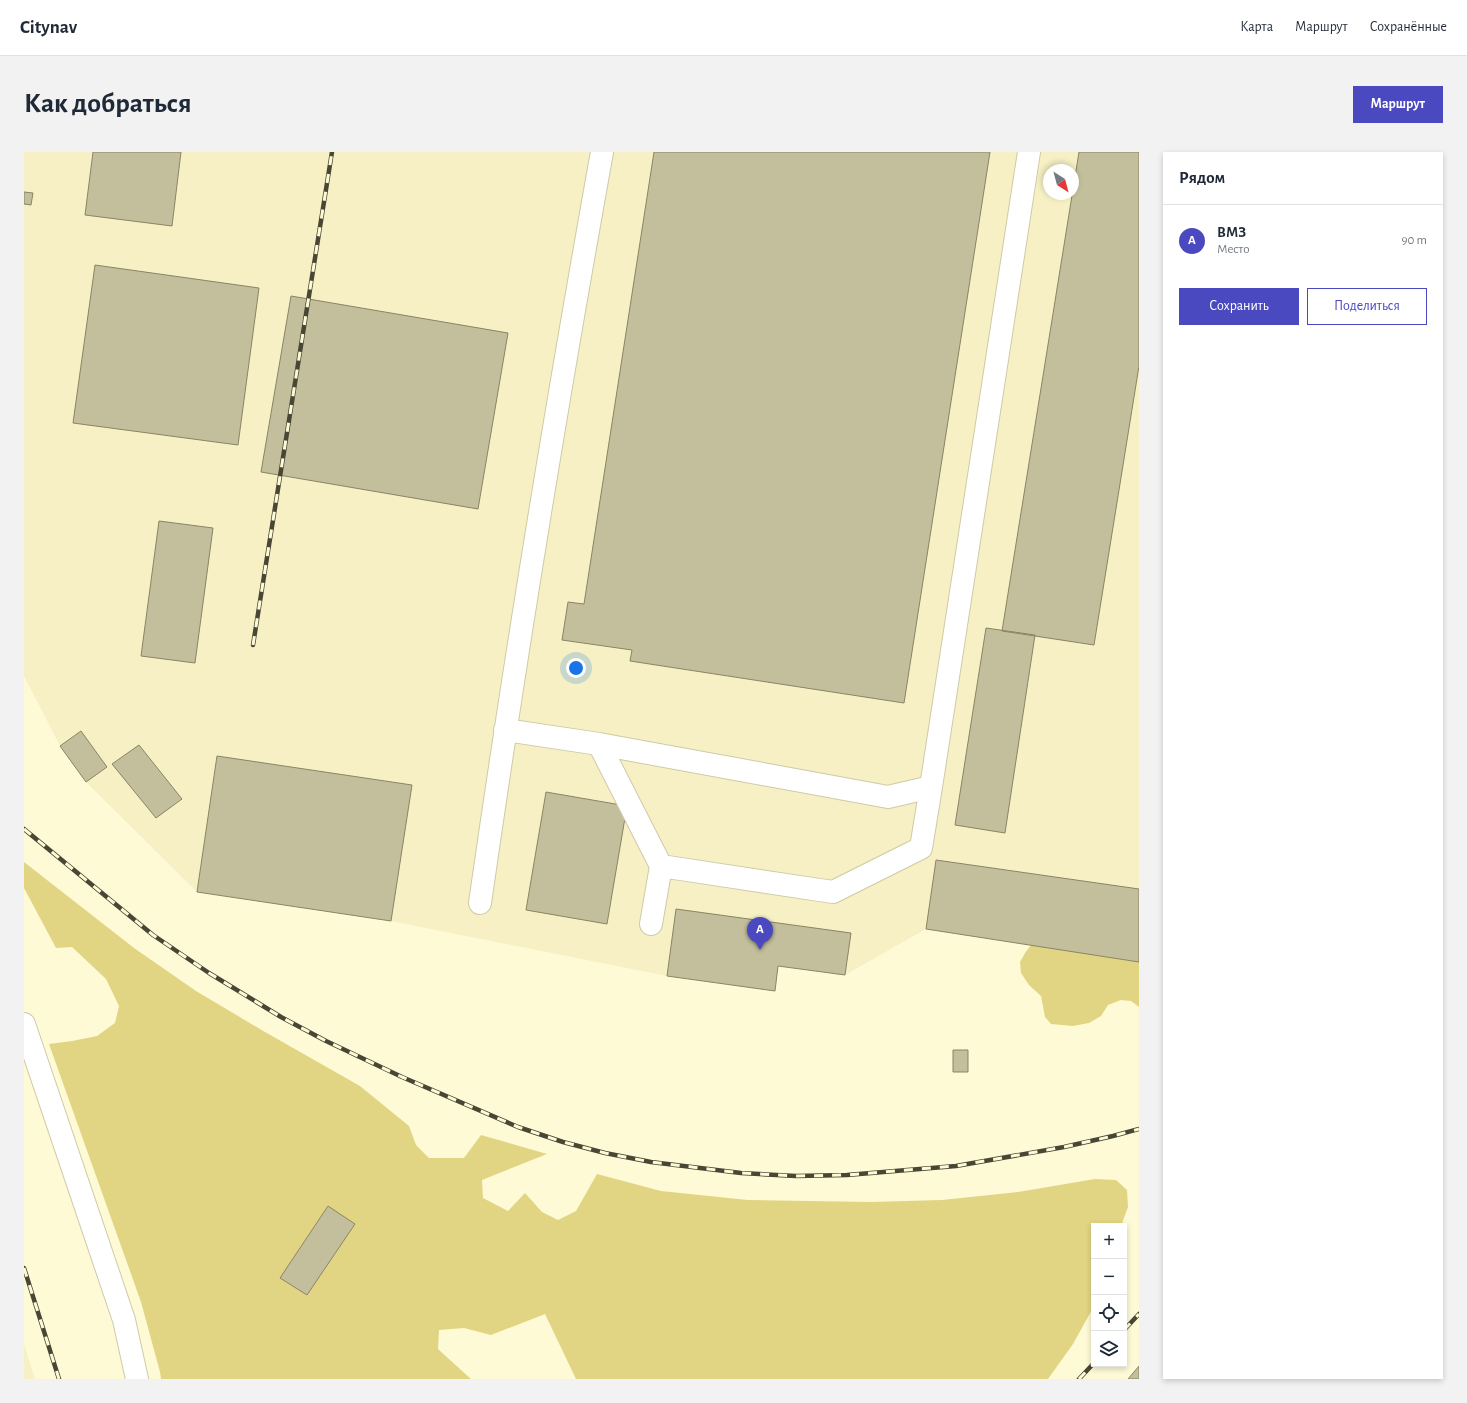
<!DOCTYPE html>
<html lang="ru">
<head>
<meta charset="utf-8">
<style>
  :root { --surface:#fff; --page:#f2f2f3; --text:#1f2937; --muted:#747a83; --line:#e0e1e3; --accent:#4a49bf }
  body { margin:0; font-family:"Alegreya Sans",sans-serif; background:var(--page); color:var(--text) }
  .controls { position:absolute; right:12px; bottom:12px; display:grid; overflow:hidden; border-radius:0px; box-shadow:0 2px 6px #0003 }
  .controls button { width:36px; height:36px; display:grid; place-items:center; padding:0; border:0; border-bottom:1px solid var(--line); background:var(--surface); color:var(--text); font:20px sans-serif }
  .compass { position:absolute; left:1019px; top:12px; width:36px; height:36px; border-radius:50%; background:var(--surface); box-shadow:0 2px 6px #0003; rotate:144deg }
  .you { position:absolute; left:552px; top:516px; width:14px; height:14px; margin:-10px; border:3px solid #fff; border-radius:50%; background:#1a73e8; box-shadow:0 0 0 6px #1a73e833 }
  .badge { display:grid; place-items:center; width:26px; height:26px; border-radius:50%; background:var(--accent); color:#fff; font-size:13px; font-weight:700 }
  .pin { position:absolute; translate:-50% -33px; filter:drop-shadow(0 1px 2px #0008) }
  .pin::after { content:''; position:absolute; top:21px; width:14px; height:12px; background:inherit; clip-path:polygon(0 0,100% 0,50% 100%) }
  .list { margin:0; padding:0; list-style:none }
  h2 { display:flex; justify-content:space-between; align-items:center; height:52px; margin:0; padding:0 16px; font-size:17px }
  h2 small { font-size:13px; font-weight:400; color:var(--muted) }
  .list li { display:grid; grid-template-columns:26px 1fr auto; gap:12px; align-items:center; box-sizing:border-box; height:72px; padding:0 16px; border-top:1px solid var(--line) }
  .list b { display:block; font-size:15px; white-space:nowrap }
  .list p { margin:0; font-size:13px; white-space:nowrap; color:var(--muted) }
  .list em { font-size:13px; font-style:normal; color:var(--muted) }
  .actions { display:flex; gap:8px; padding:12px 16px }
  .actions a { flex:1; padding:9px 0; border:1px solid var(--accent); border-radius:0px; text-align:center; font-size:14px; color:var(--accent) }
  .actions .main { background:var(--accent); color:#fff }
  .icon { flex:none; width:22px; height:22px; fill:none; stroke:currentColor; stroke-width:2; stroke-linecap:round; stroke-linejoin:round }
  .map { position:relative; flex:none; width:1115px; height:1227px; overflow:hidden; border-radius:0px }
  header { display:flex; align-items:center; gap:24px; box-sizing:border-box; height:56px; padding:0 20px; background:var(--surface); border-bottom:1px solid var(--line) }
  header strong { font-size:19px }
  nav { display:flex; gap:22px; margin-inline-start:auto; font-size:14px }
  .intro { display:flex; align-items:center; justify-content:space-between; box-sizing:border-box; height:96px; padding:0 24px }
  h1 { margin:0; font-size:28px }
  .button { padding:10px 18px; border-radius:0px; background:var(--accent); color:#fff; font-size:14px; font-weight:700 }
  main { display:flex; gap:24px; padding:0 24px }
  aside { flex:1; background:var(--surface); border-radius:0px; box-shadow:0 2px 6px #0003 }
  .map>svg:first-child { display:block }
  .built { fill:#f6f0c4; fill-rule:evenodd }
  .green { fill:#e1d583 }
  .building { fill:#c3bf9c; stroke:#898564 }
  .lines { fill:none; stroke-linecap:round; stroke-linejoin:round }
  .minor-casing { stroke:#cfcaa7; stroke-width:24 }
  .minor { stroke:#fff; stroke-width:22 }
  .rail-casing { stroke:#484634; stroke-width:4.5 }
  .rail { stroke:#fefad6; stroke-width:3; stroke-dasharray:9; stroke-linecap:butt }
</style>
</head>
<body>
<header>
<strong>Citynav</strong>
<nav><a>Карта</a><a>Маршрут</a><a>Сохранённые</a></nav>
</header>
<div class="intro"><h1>Как добраться</h1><a class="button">Маршрут</a></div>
<main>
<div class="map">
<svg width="1115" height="1227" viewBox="0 0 1115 1227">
  <rect width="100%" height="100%" fill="#fefad6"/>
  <!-- built -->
  <path class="built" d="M0 0H1115V810L902 777 821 823 754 814 751 839 643 824 367 769 173 740 62 630 36 594 0 524ZM1025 18H1049V42H1025Z
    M0 1192 11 1227H0Z"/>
  <!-- green -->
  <path class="green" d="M0 710 110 796 172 839 241 880 336 934 385 974 392 993 405 1006H440L457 983 523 1002 458 1028 459 1046 484 1059 501 1041 518 1060 534 1068 552 1059 573 1022 637 1039 724 1048 847 1050 918 1048 994 1040 1071 1027 1092 1028 1103 1038 1104 1055 1097 1074H1070V1154L1049 1192 1024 1227H552L521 1162 467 1183 440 1176 415 1178 414 1197 447 1227H137L136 1220 117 1150 25 892 48 889 73 884 91 871 95 854 82 827 48 795 32 796 0 736Z
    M1007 793 1115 810V855L1107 849 1097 848 1084 853 1077 864 1065 871 1049 874 1027 872 1021 865 1017 844 1005 833 997 821 996 810 1001 801Z"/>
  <!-- building -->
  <path class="building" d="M69 0H157L148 74 61 63Z
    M630 0H966L880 551 606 509 608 498 538 488 544 450 560 452Z
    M1055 0H1115V214L1070 493 978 479Z
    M0 40 9 41 7 53 0 52Z
    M71 113 235 136 214 293 49 271Z
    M267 144 484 181 454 357 237 320Z
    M135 369 189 376 171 511 117 504Z
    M962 476 1011 483 981 681 931 673Z
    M57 579 83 615 62 630 36 594Z
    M115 593 158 647 132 666 88 612Z
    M193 604 388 633 367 769 173 740Z
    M522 640 603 654 583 772 502 758Z
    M912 708 1115 737V810L902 777Z
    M652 757 827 781 821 823 754 814 751 839 643 824Z
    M929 898H944V920H929Z
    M304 1054 331 1072 283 1143 256 1126Z
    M1115 1214V1227H1104Z"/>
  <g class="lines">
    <!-- minor casing -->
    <g class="minor-casing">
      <path id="minor" d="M481 578 575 592 864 645 907 635 1005 0
        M575 592 637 714 809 740 897 696 907 635
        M456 751C492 500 533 250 578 0
        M627 772 637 714
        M0 872 100 1168 113 1227"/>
    </g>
    <!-- minor -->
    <use href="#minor" class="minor"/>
    <!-- rail casing -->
    <g class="rail-casing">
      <path id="rail" d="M229 493 308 0
        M0 677 129 783 185 821 257 865 302 889 378 925 494 975 539 990 581 1001 627 1010 717 1021 772 1024 823 1023 932 1014 1040 995 1089 984 1115 977
        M0 1116 35 1227
        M1100 1178 1115 1162
        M1055 1227 1070 1211"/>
    </g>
    <!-- rail -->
    <use href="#rail" class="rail"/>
  </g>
</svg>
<div class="controls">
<button>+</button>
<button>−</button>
<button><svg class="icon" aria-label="locate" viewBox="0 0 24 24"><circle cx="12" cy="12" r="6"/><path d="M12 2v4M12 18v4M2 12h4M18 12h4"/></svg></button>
<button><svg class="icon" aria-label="layers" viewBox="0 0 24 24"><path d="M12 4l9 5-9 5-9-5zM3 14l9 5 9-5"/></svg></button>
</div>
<svg class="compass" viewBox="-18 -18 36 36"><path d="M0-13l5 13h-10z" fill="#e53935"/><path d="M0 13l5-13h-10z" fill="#747a83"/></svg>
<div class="you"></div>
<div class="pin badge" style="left:736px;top:798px">A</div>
</div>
<aside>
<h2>Рядом<small></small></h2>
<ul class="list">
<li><span class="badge">A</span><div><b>ВМЗ</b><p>Место</p></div><em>90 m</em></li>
</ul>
<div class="actions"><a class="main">Сохранить</a><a>Поделиться</a></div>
</aside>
</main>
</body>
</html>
